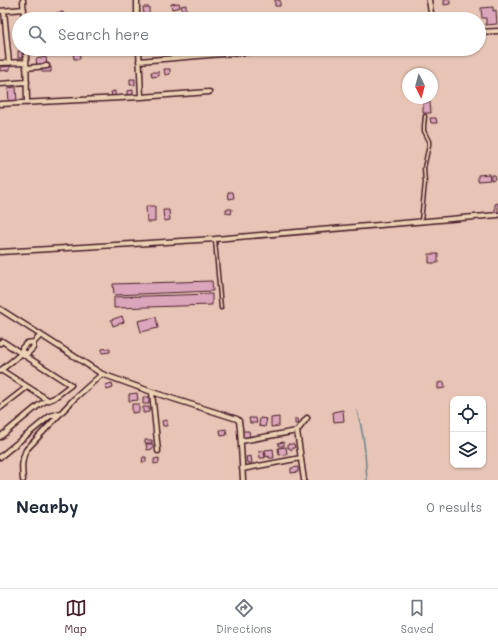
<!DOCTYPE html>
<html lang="en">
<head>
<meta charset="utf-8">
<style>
  :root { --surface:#fff; --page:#f6f6f7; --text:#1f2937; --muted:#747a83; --line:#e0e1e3; --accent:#4a1f2b }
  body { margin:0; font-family:Mali,sans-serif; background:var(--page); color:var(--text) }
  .controls { position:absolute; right:12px; bottom:12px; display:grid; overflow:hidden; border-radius:8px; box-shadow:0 1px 3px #0004 }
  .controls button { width:36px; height:36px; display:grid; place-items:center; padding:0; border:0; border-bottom:1px solid var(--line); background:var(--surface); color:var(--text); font:20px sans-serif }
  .compass { position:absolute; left:402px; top:68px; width:36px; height:36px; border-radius:50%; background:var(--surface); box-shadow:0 1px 3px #0004; rotate:174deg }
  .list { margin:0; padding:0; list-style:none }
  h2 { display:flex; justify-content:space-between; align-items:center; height:52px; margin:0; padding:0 16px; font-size:17px }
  h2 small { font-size:13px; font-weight:400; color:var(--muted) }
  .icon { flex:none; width:22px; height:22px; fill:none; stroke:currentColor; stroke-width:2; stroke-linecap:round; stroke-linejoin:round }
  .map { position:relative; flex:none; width:498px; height:480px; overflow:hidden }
  .search { position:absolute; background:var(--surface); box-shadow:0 1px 3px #0004; left:12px; right:12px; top:12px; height:44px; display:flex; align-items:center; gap:10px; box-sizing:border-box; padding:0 14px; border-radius:22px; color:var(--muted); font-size:15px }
  .sheet { height:108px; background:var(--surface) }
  nav { display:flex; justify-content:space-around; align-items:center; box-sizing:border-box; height:56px; border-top:1px solid var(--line); background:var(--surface); font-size:11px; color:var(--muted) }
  nav a { display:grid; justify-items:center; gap:2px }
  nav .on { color:var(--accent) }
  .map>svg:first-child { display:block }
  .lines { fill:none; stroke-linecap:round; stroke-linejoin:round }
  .stream { stroke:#688693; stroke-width:1.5 }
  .building { fill:#dba5bb; stroke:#4a1f2b }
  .service-casing { stroke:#4a1f2b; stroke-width:5 }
  .minor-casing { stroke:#4a1f2b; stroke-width:7 }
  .service { stroke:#ecd1b3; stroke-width:2 }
  .minor { stroke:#ecd1b3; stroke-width:4 }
</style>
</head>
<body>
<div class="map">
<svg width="498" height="480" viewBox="0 0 498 480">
  <rect width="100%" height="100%" fill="#e7c4b5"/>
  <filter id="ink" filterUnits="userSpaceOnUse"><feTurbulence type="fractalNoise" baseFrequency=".025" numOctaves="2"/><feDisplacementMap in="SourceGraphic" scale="8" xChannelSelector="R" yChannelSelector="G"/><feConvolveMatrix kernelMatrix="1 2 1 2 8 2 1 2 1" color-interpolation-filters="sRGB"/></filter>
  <g filter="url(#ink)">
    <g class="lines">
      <!-- stream -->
      <path class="stream" d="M357 411C365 436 365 455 367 480"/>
    </g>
    <!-- building -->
    <path class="building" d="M275 0H280V6H275Z
      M444 0H450V4L444 5Z
      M179 3 180 7 172 9 171 4Z
      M186 5V10H182L181 6Z
      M143 7H149V15H144Z
      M493 7V11L496 10 497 24 486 25V18H482L481 8Z
      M182 11V13H184L185 18H181V19H176L175 12Z
      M63 12 64 19H57L56 13Z
      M14 33H19V39H15Z
      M73 49H79L80 59H74Z
      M83 49H88V52H83Z
      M18 51H22V58H18Z
      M205 51 206 54 197 55 196 52Z
      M46 57 47 65 37 66 36 59Z
      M10 66V70L0 71V67Z
      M51 67V72H42V68Z
      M164 69H170V74L165 75Z
      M151 72H159V76L152 77Z
      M130 79H135V85H130Z
      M16 87 17 102 9 103 8 88Z
      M133 90V95H127V91Z
      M115 91V96H112L111 92Z
      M430 102 431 113H423V103Z
      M430 118H436L437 123H431Z
      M489 174 490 180 478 181V175Z
      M491 175H494L495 179 491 180Z
      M228 192H233L234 198 229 199Z
      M498 203V213H495V204Z
      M146 206H155V222H147Z
      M226 209H232L231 214 226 213Z
      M163 210H169L170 220 164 221Z
      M429 254H438V263H429Z
      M212 281 213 291 114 295 113 284Z
      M212 294V305L114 308V297Z
      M122 316 124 322 113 326 111 320Z
      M156 317 158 328 141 332 138 321Z
      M110 348V352L102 353V349Z
      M444 382 445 388 438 389V383Z
      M112 383 113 388 107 390 105 385Z
      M137 393 138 400 129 401V394Z
      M143 397H149V404H143Z
      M132 404H139V412L132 413Z
      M143 407H149V412L143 413Z
      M343 410 344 421 334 422 333 412Z
      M279 417V426L271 427V418Z
      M249 418H256L257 423H250Z
      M260 418 267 419 265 427 259 426Z
      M295 419H298L299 424H295Z
      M167 420V426H163L162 421Z
      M226 429 227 435 221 436 220 430Z
      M241 431H249L250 437 242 438Z
      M145 440H152V443H145Z
      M284 442V446H279L278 443Z
      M146 444H153V449L147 450Z
      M288 444H294L295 448H293V449L291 450 290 448H288Z
      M286 447 287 454 279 455 278 448Z
      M273 449 274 458H269V456L266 457 265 450Z
      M259 451H264L265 458H260Z
      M251 456 252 463H247L246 457Z
      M143 457H146V462H142Z
      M159 458V463L154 464V459Z
      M298 467V472L291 473V468Z"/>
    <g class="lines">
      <!-- service casing -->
      <g class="service-casing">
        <path id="service" d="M421 221 425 183 424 168 429 145V141L424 131V126L425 116
          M215 240 221 308"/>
      </g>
      <!-- minor casing -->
      <g class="minor-casing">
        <path id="minor" d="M23 0 24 19
          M137 0V19
          M429 0 432 19
          M0 11 24 9
          M4 11 9 63
          M479 32 498 31
          M26 49 27 103
          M139 49 141 97
          M139 61 282 49
          M0 63 26 62
          M26 68 47 66
          M0 84 27 82
          M0 104 141 97 209 92
          M0 252 215 239 498 215
          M0 309 102 374 152 392 237 419 239 421 240 429 243 480
          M0 343 2 341 71 385 54 398 44 402 39 405 0 437
          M24 353H28L33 348 34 342 41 335
          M1 370 48 400
          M0 371 22 353V348L27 343 34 342
          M152 392 158 451
          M0 408 27 387
          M241 441 297 431
          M0 457 50 416 61 413
          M242 469 301 458
          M23 480C22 469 21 460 26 450L74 399 102 374
          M304 480 297 431 307 418"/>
      </g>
      <!-- service -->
      <use href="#service" class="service"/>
      <!-- minor -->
      <use href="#minor" class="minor"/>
    </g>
  </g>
</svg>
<div class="controls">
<button><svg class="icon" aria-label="locate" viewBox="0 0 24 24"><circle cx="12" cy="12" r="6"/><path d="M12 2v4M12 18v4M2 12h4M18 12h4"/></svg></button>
<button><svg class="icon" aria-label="layers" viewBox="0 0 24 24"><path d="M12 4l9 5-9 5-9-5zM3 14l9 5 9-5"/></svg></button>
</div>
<svg class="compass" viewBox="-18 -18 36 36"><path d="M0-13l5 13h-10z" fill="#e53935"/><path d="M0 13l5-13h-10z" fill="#747a83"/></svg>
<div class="search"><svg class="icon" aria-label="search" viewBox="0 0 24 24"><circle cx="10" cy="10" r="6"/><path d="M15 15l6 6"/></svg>Search here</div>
</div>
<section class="sheet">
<h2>Nearby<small>0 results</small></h2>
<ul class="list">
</ul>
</section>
<nav>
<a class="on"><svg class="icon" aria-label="map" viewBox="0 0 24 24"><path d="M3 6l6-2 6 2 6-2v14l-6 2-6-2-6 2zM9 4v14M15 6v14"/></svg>Map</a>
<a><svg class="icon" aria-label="directions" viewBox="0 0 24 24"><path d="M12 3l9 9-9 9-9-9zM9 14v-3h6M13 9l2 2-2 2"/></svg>Directions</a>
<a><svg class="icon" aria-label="saved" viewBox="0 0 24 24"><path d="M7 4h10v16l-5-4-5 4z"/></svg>Saved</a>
</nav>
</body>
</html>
